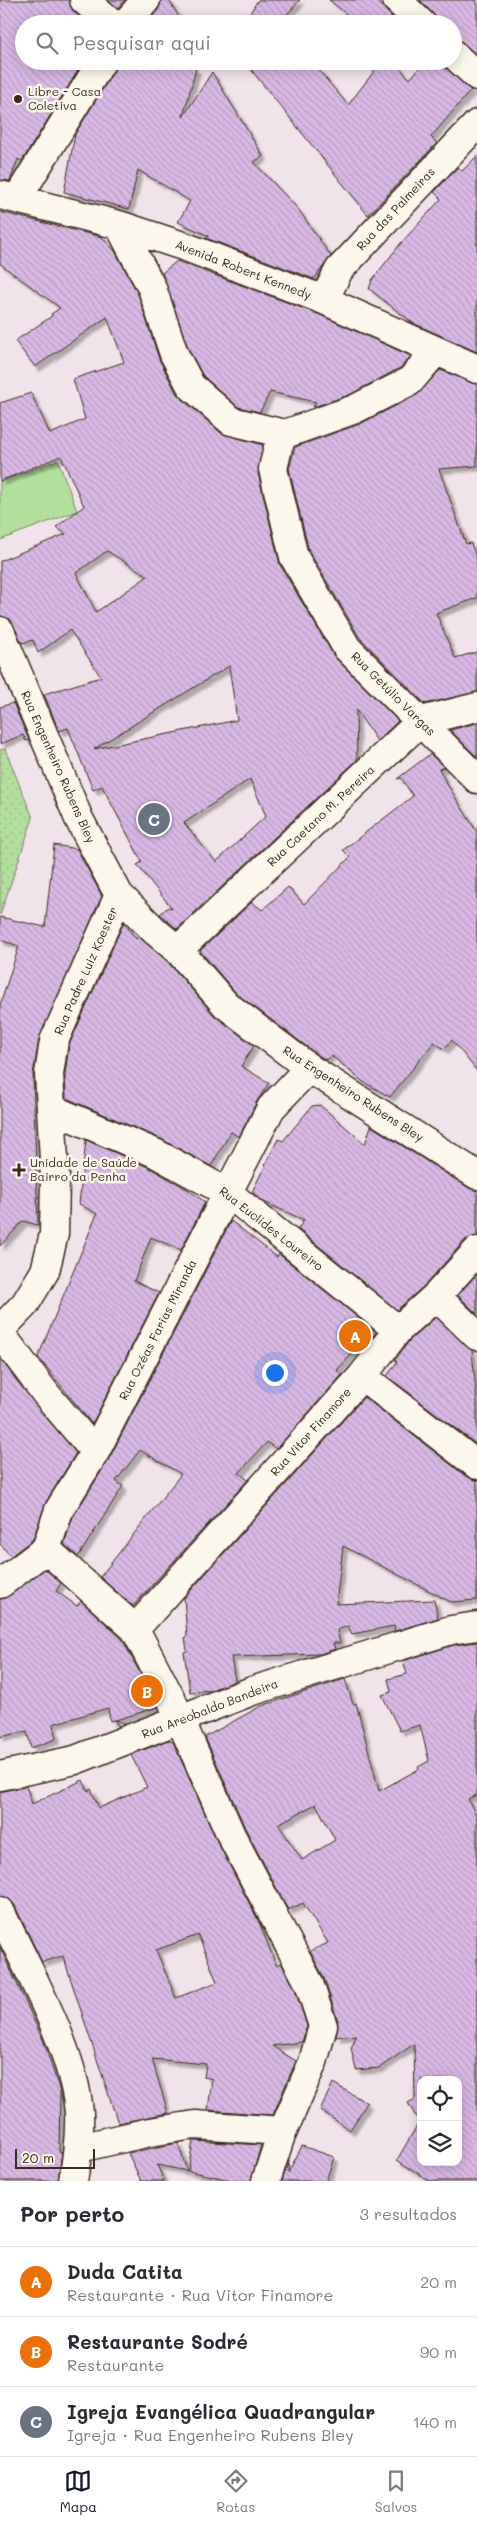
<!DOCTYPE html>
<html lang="pt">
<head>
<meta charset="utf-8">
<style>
  :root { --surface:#fff; --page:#f7f7f7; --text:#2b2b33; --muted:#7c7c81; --line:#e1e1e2; --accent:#111827 }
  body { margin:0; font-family:Mali,sans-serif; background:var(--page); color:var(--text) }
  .controls { position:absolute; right:15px; bottom:15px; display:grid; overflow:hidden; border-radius:10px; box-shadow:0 2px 12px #0003 }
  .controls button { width:45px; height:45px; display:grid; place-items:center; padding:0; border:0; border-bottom:1px solid var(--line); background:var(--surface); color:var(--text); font:25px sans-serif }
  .scale { position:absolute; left:15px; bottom:12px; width:80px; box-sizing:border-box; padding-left:5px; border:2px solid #3b2a1e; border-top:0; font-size:14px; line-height:18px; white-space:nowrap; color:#3b2a1e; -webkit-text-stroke:4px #fbf7ec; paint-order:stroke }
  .you { position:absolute; left:274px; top:1372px; width:18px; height:18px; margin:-12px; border:4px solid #fff; border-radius:50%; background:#1a73e8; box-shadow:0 0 0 8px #1a73e833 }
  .badge { display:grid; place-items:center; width:32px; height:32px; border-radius:50%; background:var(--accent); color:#fff; font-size:16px; font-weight:700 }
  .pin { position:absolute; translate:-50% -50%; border:2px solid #fff; box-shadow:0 1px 5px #0006 }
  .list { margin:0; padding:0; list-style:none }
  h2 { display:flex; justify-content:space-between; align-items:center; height:65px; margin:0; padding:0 20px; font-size:21px }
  h2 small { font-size:16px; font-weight:400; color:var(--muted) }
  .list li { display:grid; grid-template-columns:32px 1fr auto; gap:15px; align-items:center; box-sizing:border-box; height:70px; padding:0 20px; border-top:1px solid var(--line) }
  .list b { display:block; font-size:19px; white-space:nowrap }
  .list p { margin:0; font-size:16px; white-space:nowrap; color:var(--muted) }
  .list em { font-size:16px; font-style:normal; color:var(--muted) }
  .icon { flex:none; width:28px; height:28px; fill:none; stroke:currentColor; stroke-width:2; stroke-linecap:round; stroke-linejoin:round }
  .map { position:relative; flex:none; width:477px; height:2181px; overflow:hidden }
  .search { position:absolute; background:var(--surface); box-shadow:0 2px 12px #0003; left:15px; right:15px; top:15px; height:55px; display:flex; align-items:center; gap:12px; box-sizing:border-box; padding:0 18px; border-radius:28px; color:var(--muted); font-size:19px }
  .sheet { height:275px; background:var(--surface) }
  nav { display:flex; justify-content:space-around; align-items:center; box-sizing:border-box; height:70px; border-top:1px solid var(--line); background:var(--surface); font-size:14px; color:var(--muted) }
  nav a { display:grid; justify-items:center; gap:2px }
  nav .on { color:var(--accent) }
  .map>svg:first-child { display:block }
  .park { fill:url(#park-dots); stroke:#77845e }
  .pitch { fill:#b3df9d; stroke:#77845e }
  .building { fill:url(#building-back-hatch); stroke:#3b2a1e; fill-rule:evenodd; filter:url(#shadow) }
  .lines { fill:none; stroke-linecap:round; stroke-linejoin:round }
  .minor-casing { stroke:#3b2a1e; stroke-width:31 }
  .minor { stroke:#fbf7ec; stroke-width:28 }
  .poi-dot { fill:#3b2a1e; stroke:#fbf7ec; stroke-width:2 }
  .labels { text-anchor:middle; stroke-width:5; stroke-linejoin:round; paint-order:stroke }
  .poi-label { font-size:12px; fill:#3b2a1e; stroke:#fbf7ec; text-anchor:start }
  .street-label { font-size:12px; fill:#3b2a1e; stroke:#fbf7ec }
</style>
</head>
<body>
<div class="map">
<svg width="477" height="2181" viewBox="0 0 477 2181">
  <defs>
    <pattern id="park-dots" width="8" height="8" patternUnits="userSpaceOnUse" patternTransform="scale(1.25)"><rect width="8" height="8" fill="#b3df9d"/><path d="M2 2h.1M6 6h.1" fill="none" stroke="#9bc087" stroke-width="1.8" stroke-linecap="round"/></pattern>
    <pattern id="building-back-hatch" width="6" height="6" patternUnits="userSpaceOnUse" patternTransform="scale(1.25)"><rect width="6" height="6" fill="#d8b8e4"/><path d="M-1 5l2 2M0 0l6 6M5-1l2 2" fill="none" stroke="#ba9ec3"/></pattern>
    <filter id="shadow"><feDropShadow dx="4.5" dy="4.5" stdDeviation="1" flood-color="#0004"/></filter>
  </defs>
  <rect width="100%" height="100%" fill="#f0e4ea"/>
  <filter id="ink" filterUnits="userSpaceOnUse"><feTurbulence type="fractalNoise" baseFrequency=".02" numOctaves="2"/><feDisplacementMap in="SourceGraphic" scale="10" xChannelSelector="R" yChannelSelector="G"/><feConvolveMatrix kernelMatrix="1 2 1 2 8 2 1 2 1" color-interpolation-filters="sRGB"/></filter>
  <g filter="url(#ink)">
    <!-- park -->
    <path class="park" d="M5 749 33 818 0 915V750Z"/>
    <!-- pitch -->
    <path class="pitch" d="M58 460 77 511 0 540V482Z"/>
    <!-- building -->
    <path class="building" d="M0 0H69L74 12 88 24H24V61H84L22 161 18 159 10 181 0 180Z
      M108 0H125L118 8Z
      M161 0H169L183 24H146L158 10Z
      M258 0H300L278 24H243Z
      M329 0H376L399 24H359Z
      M420 0H477V55L453 35V24H441Z
      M118 61H188L187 64 196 69 183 117 212 72 263 156 254 162 298 209 331 256 314 279 206 238 209 236 178 222 190 201 138 170 129 209 64 192 75 134 115 69Z
      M254 61H311L348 105 382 61H394L410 79 425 61H440L471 90 431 137 437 143 368 215 249 67Z
      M477 156V352L413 323 369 289 372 280 401 243 441 199 434 192 458 167 462 171Z
      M0 212 102 237 115 251 138 294 159 359 177 394 221 433 263 445 258 473 280 565 334 656 398 721 377 741 356 710 357 760 177 929 160 914 168 907 172 908 137 865 142 862 102 786 93 790 68 728 59 731 44 694 101 677 70 630 38 653 33 640 22 643 10 619 0 616V561L66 534 56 527 84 506 61 456 0 481V403L31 393 50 434 85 419 73 379 124 362 107 317 35 367 15 341 52 316 51 314 60 308 0 264ZM107 551 148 576 96 612 76 573ZM229 666 237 720 94 749ZM250 779 266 816 216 862 184 823Z
      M177 261 318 314 411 356 400 368 349 395 313 407 316 402 270 392 260 412 238 407 203 376 188 348 162 273Z
      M440 370 477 384V466L439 469 466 544 471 543 477 560V598L436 613 455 658 477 652V692L425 704 360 638 309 551 289 469 295 447 360 424 417 395Z
      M13 703 29 740 26 741 23 735 0 744V707Z
      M477 723V757L450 730Z
      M430 754 444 767 439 769 447 784 477 832V1071L452 1040 444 1049 434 1042 390 1097 362 1081 331 1055 326 1060 318 1055 237 994 200 951 252 902 262 910 288 887 304 904 350 857 343 850 413 796 401 778 397 779Z
      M54 845 77 849 102 896 39 1039 33 1075 38 1225 23 1221 0 1246V1005L19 946 0 940V917L45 927Z
      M124 922 136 939 138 936 167 961 214 1015 254 1046 241 1066 269 1083 257 1101 239 1137 231 1132 211 1166 161 1139 66 1098 65 1075 69 1045Z
      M320 1105 365 1144 371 1126 469 1188 477 1191V1236L465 1240 425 1285 397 1310 298 1229 304 1220 262 1201 252 1192 278 1139 283 1141 312 1106Z
      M86 1140 148 1167 187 1189 205 1202 181 1250 151 1237 134 1281 159 1293 92 1424 38 1357 97 1214 79 1204Z
      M231 1221 277 1257 279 1254 376 1332 371 1339 368 1337 337 1370 342 1375 276 1449 267 1442 239 1473 248 1480 133 1606 100 1577 181 1474 140 1450 116 1481 123 1486 78 1557 64 1544 73 1517 109 1459Z
      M477 1274V1314L458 1295Z
      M436 1317 472 1350 477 1403V1445L387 1376 397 1362 395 1360 409 1341Z
      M0 1359 76 1453 46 1502 33 1539 11 1556 0 1544Z
      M364 1397 467 1477 477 1480V1600L451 1602 343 1546 336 1604 434 1600 438 1618 395 1631 394 1626 352 1634 348 1626 337 1630 340 1643H333L335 1649 320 1654 231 1657 235 1681 211 1690 190 1692 184 1652 187 1651 185 1637 187 1636 184 1598Z
      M45 1569 61 1583 56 1591 77 1606 81 1601 122 1639 158 1707 116 1720 125 1724 118 1726 115 1720 110 1721 108 1708 53 1724 56 1739 31 1748 27 1731 0 1737V1599L9 1596Z
      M477 1642V1795L468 1799 477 1817V2181H430L397 2160 419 2122 408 2103 415 2099 414 2044 379 2068 356 2070 351 2048 357 2035 336 2037 338 2021 324 1978 310 1951 328 1943 303 1903 288 1910 245 1828 205 1737 261 1706 345 1679 353 1704 356 1703 379 1791 419 1769 418 1767 429 1761 420 1725 400 1731 382 1695 391 1692 388 1679 407 1674 403 1661 454 1645ZM316 1804 335 1840 302 1860 278 1824ZM421 2080H458V2162H421Z
      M168 1740 173 1742 217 1841 259 1922 276 1965 281 1963 295 1989 307 2026 302 2042 272 2046 296 2061 273 2115 208 2110 212 2079 204 2077 206 2064 152 2059 168 2113 118 2123 63 1956 42 1962 14 1904 8 1898 0 1896V1792L26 1786 32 1804 83 1780 88 1791 91 1789 99 1808 147 1787 131 1755ZM198 1935 217 1982 176 1998 156 1950Z
      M0 1947 44 2042 60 2092 59 2151 62 2152 58 2181H0Z
      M333 2083 367 2103 350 2130 320 2110Z
      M193 2141 261 2145 251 2181H235L188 2171Z
      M178 2143 187 2171 157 2165 164 2181H141L128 2153Z
      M302 2146 334 2157 326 2181H282L289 2160 288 2173Z"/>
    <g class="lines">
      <!-- minor casing -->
      <g class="minor-casing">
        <path id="minor" d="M84 0 112 24
          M397 0 422 24
          M125 24 146 0
          M453 54 477 76
          M0 195 119 225 186 247 324 300 477 369
          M17 199 102 61
          M119 225 152 288 174 354 191 386 231 421 285 434 355 409 410 381 435 352
          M324 300 339 270 477 124
          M285 434 279 443 273 469 294 557 347 648 477 779
          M0 631 79 819 119 895 156 932 178 950 226 1005 309 1068 477 1175
          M178 950 421 721 477 707
          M52 1109 155 1153 228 1193 398 1330
          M436 1296 477 1336
          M0 1330 25 1304 45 1271 54 1234 55 1177 49 1074 54 1041 119 895
          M0 1333 46 1394 95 1452
          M362 1376 477 1465
          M46 1549 135 1629 172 1701 231 1835 309 1983 323 2026 313 2062 280 2138 266 2181
          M0 1584 46 1549 59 1510 95 1452 271 1108 309 1068
          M135 1629 362 1376 398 1330 436 1296 477 1251
          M0 1776 75 1760 252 1691 451 1630 477 1626
          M0 1911C27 1969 74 2049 79 2113 80 2136 77 2158 73 2181
          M79 2148 150 2132 195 2125 283 2131"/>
      </g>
      <!-- minor -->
      <use href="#minor" class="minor"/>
    </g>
  </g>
  <!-- markers -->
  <g class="poi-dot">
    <circle cx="18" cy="99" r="5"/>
    <path d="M16.5 1162.5h5v5h5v5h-5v5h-5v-5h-5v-5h5z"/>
  </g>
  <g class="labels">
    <!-- poi labels -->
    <g class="poi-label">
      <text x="28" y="96">Libre - Casa<tspan x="28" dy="14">Coletiva</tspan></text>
      <text x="30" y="1167">Unidade de Saúde<tspan x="30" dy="14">Bairro da Penha</tspan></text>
    </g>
    <!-- street labels -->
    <g class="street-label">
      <text transform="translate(396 209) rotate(-47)" y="4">Rua das Palmeiras</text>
      <text transform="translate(243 270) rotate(21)" y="4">Avenida Robert Kennedy</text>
      <text transform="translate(393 694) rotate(45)" y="4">Rua Getúlio Vargas</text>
      <text transform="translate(58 767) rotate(66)" y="4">Rua Engenheiro Rubens Bley</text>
      <text transform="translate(321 816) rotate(-43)" y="4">Rua Caetano M. Pereira</text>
      <text transform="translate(86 971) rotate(-66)" y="4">Rua Padre Luiz Koester</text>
      <text transform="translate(353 1094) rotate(33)" y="4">Rua Engenheiro Rubens Bley</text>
      <text transform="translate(271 1229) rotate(38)" y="4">Rua Euclídes Loureiro</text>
      <text transform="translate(158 1330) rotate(-63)" y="4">Rua Ozéas Farias Miranda</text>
      <text transform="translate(311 1432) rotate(-48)" y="4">Rua Vitor Finamore</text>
      <text transform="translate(210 1709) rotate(-21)" y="4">Rua Areobaldo Bandeira</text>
    </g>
  </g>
</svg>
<div class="controls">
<button><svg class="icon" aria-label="locate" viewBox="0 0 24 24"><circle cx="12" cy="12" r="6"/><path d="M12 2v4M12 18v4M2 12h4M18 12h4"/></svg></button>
<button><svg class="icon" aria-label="layers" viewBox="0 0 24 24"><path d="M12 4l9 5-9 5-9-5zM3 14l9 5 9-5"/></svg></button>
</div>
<div class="scale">20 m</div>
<div class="you"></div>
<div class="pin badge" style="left:355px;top:1336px;background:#e8710a">A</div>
<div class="pin badge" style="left:147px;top:1691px;background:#e8710a">B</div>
<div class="pin badge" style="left:154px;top:819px;background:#6b7280">C</div>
<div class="search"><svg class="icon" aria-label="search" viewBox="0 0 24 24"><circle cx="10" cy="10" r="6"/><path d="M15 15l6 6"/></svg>Pesquisar aqui</div>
</div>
<section class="sheet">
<h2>Por perto<small>3 resultados</small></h2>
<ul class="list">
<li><span class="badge" style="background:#e8710a">A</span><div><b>Duda Catita</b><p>Restaurante · Rua Vitor Finamore</p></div><em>20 m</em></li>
<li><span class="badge" style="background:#e8710a">B</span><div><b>Restaurante Sodré</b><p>Restaurante</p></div><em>90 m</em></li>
<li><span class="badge" style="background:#6b7280">C</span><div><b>Igreja Evangélica Quadrangular</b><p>Igreja · Rua Engenheiro Rubens Bley</p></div><em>140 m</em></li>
</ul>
</section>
<nav>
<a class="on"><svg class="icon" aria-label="map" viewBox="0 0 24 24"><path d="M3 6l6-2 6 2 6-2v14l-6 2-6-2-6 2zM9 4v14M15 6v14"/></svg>Mapa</a>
<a><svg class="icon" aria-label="directions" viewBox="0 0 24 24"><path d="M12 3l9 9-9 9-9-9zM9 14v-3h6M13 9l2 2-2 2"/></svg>Rotas</a>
<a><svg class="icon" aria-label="saved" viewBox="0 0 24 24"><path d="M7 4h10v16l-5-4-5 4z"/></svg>Salvos</a>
</nav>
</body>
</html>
